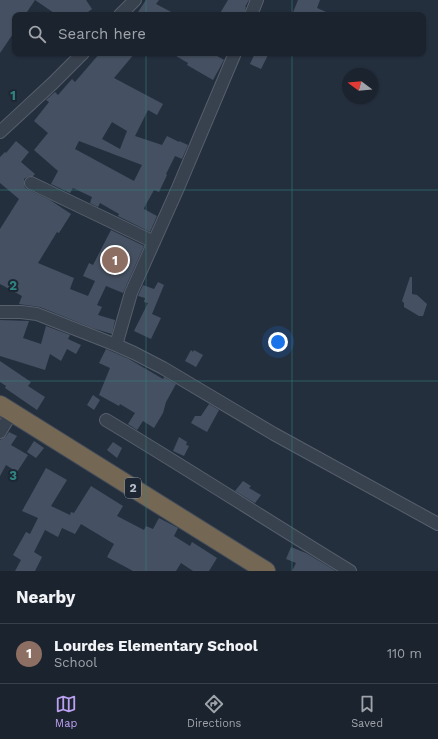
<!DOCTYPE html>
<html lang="en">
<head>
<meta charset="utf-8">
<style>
  :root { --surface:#1b232e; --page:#282f3a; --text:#f1f3f6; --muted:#a0a4aa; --line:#39404a; --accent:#bca0f2 }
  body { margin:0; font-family:"Work Sans",sans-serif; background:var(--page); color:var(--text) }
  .compass { position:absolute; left:342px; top:68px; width:36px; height:36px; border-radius:50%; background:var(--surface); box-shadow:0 1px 3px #0004; rotate:286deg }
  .you { position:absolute; left:278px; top:342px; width:14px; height:14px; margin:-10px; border:3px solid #fff; border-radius:50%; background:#1a73e8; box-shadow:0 0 0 6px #1a73e833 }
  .badge { display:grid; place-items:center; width:26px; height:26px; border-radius:50%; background:var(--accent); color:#fff; font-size:13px; font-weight:700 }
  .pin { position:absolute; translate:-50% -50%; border:2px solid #fff; box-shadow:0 1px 4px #0006 }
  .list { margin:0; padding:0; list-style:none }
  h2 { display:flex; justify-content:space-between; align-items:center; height:52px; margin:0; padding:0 16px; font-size:17px }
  h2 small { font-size:13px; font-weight:400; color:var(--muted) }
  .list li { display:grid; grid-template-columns:26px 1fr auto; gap:12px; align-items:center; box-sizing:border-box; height:60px; padding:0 16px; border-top:1px solid var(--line) }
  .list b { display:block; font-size:15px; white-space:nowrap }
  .list p { margin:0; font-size:13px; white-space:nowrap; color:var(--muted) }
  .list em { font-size:13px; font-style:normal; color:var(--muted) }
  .icon { flex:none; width:22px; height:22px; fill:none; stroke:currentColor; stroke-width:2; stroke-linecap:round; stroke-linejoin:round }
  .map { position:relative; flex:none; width:438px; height:571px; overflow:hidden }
  .search { position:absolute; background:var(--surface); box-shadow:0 1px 3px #0004; left:12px; right:12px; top:12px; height:44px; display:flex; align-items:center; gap:10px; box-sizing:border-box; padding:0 14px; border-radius:8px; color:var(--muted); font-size:15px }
  .sheet { height:112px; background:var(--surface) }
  nav { display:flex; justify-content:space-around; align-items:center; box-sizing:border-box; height:56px; border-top:1px solid var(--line); background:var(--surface); font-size:11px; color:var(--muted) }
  nav a { display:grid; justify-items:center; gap:2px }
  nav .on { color:var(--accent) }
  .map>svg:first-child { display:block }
  .building { fill:#455162; fill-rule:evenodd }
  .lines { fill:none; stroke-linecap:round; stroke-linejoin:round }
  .minor-casing { stroke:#565f6c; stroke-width:14 }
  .highway-casing { stroke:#434c59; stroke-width:20 }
  .minor { stroke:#38414e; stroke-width:12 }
  .highway { stroke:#746855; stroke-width:18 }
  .grid { fill:none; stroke:#308480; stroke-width:1; stroke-opacity:0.55 }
  .labels { text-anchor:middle; stroke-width:4; stroke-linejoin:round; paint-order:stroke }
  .shield { fill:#1d2633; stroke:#878f9c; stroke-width:1 }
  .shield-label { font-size:12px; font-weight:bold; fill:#b4bcc9 }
  .grid-label { font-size:13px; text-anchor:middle; font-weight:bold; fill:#308480; stroke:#1d2633; stroke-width:4; stroke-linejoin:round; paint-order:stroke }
</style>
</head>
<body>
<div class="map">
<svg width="438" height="571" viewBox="0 0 438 571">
  <rect width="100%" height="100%" fill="#242f3e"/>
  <!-- building -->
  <path class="building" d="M0 0H35L25 15H15V31L0 53Z
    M35 0H86L92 9 84 15H57Z
    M146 0H159L156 4 177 15H136Z
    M228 0H249L245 7H246L244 15H219Z
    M298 0H320L317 8 333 15H292Z
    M100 53H135L114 78 163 104 157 115 148 110 135 136 162 145 167 136 179 142V141L188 145 182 159 175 156 166 174 167 175 159 192 154 190 144 208V209L157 216 150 232 118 216 119 214 100 203 98 207 90 203 92 197 73 188 70 193 51 184 58 171 34 150 48 133 34 121 49 102 46 100 55 92 58 95 72 79 75 82ZM112 122 127 131 120 149 102 139ZM79 141 142 165 134 181 75 149Z
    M171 53H212L224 60 213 80 187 65 188 63Z
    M255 53H269L261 69 250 64Z
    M16 141 29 152 21 162 35 174 33 176 27 177 24 179V183L25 188 50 200 71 214 59 233 57 232 38 263 74 278 70 289 88 296 95 281 83 276 89 263 93 265 111 230 144 246 123 293 106 286 97 305 102 307 98 315 115 320 112 334 92 328 40 307 19 304 22 296 0 284V229L19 199 0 183V157L5 152 6 153Z
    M410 277H412V294L417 295 427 304 423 316H419L404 307V303L402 301Z
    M158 282 164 285 152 314 161 318 151 339 134 331 148 303 144 302 145 298 138 296 143 285 154 289Z
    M0 320 29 321 23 338 41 344 46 326 70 335 68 339 81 345 76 354 67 349 61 361 50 354 45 370 0 356Z
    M106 349 129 359 163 379 164 377 176 384 166 402 163 413 154 428 143 421 137 430 128 424 135 413 120 404 119 406 99 395 110 368 99 363Z
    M191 350 193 352 194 350 203 355 196 367 185 361Z
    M0 361 31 382 28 386 45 397 37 410 5 388 6 386 0 382Z
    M93 395 100 400 94 410 87 405Z
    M209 404 219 410 207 432 191 423 195 416H201Z
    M9 432 17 436 11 445 28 455 17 472 6 465 0 476V440L6 436Z
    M179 437 187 442 186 445 189 446 184 456 173 451Z
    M34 441 44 448 36 458 27 452Z
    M113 442 122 448 117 458 107 450Z
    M46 468 67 480 51 506 70 515 71 512 74 513 91 486 123 506 117 516 144 530 146 526 153 529 159 518 178 528 174 536 190 546 192 542 217 558 209 571H193L181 563 176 571H133L107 557 114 544 81 524 75 534 62 528 58 537 45 530 34 552 42 557 35 571H15L21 560 13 555 26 532 30 534 38 518 22 511Z
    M243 481 251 486 249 488 261 495 255 503 235 491Z
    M291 547 306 553 336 571H292L296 563 286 559Z"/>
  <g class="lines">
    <!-- minor casing -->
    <g class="minor-casing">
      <path id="minor" d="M120 15 135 0
        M251 15 257 0
        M0 132 53 83 83 53
        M31 183 154 242
        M0 312H21L37 314 116 345 134 353 163 368 274 434 438 524
        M116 345 131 293 178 188 235 53
        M106 420C188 469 268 521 350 571
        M0 432 12 412"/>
    </g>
    <!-- highway casing -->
    <g class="highway-casing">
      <path id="highway" d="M0 405 266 571"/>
    </g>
    <!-- minor -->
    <use href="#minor" class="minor"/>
    <!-- highway -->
    <use href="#highway" class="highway"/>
  </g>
  <!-- grid -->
  <path class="grid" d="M146 0V15M292 0V15M146 53V571M292 53V571M0 190H438M0 381H438"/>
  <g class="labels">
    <!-- shield labels -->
    <rect class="shield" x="125" y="478" width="16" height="20" rx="3"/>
    <g class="shield-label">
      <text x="133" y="492">2</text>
    </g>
  </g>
  <g class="grid-label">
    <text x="13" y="100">1</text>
    <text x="13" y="290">2</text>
    <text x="13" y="480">3</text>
  </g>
</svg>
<svg class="compass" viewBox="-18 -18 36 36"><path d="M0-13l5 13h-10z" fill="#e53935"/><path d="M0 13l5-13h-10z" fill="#a0a4aa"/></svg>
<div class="you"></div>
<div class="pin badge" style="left:115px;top:260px;background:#8d6e63">1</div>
<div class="search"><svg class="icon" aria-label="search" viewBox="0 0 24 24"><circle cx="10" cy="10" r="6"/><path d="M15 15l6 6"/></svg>Search here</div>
</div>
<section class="sheet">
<h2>Nearby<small></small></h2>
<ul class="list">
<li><span class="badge" style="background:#8d6e63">1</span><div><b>Lourdes Elementary School</b><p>School</p></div><em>110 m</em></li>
</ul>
</section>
<nav>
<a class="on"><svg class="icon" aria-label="map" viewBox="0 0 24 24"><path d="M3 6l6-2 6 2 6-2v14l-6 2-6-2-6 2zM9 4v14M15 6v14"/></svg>Map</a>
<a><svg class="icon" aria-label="directions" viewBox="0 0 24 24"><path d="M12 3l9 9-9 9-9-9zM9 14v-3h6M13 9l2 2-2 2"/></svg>Directions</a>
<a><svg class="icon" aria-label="saved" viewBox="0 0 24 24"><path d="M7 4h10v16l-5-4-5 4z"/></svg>Saved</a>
</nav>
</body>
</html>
